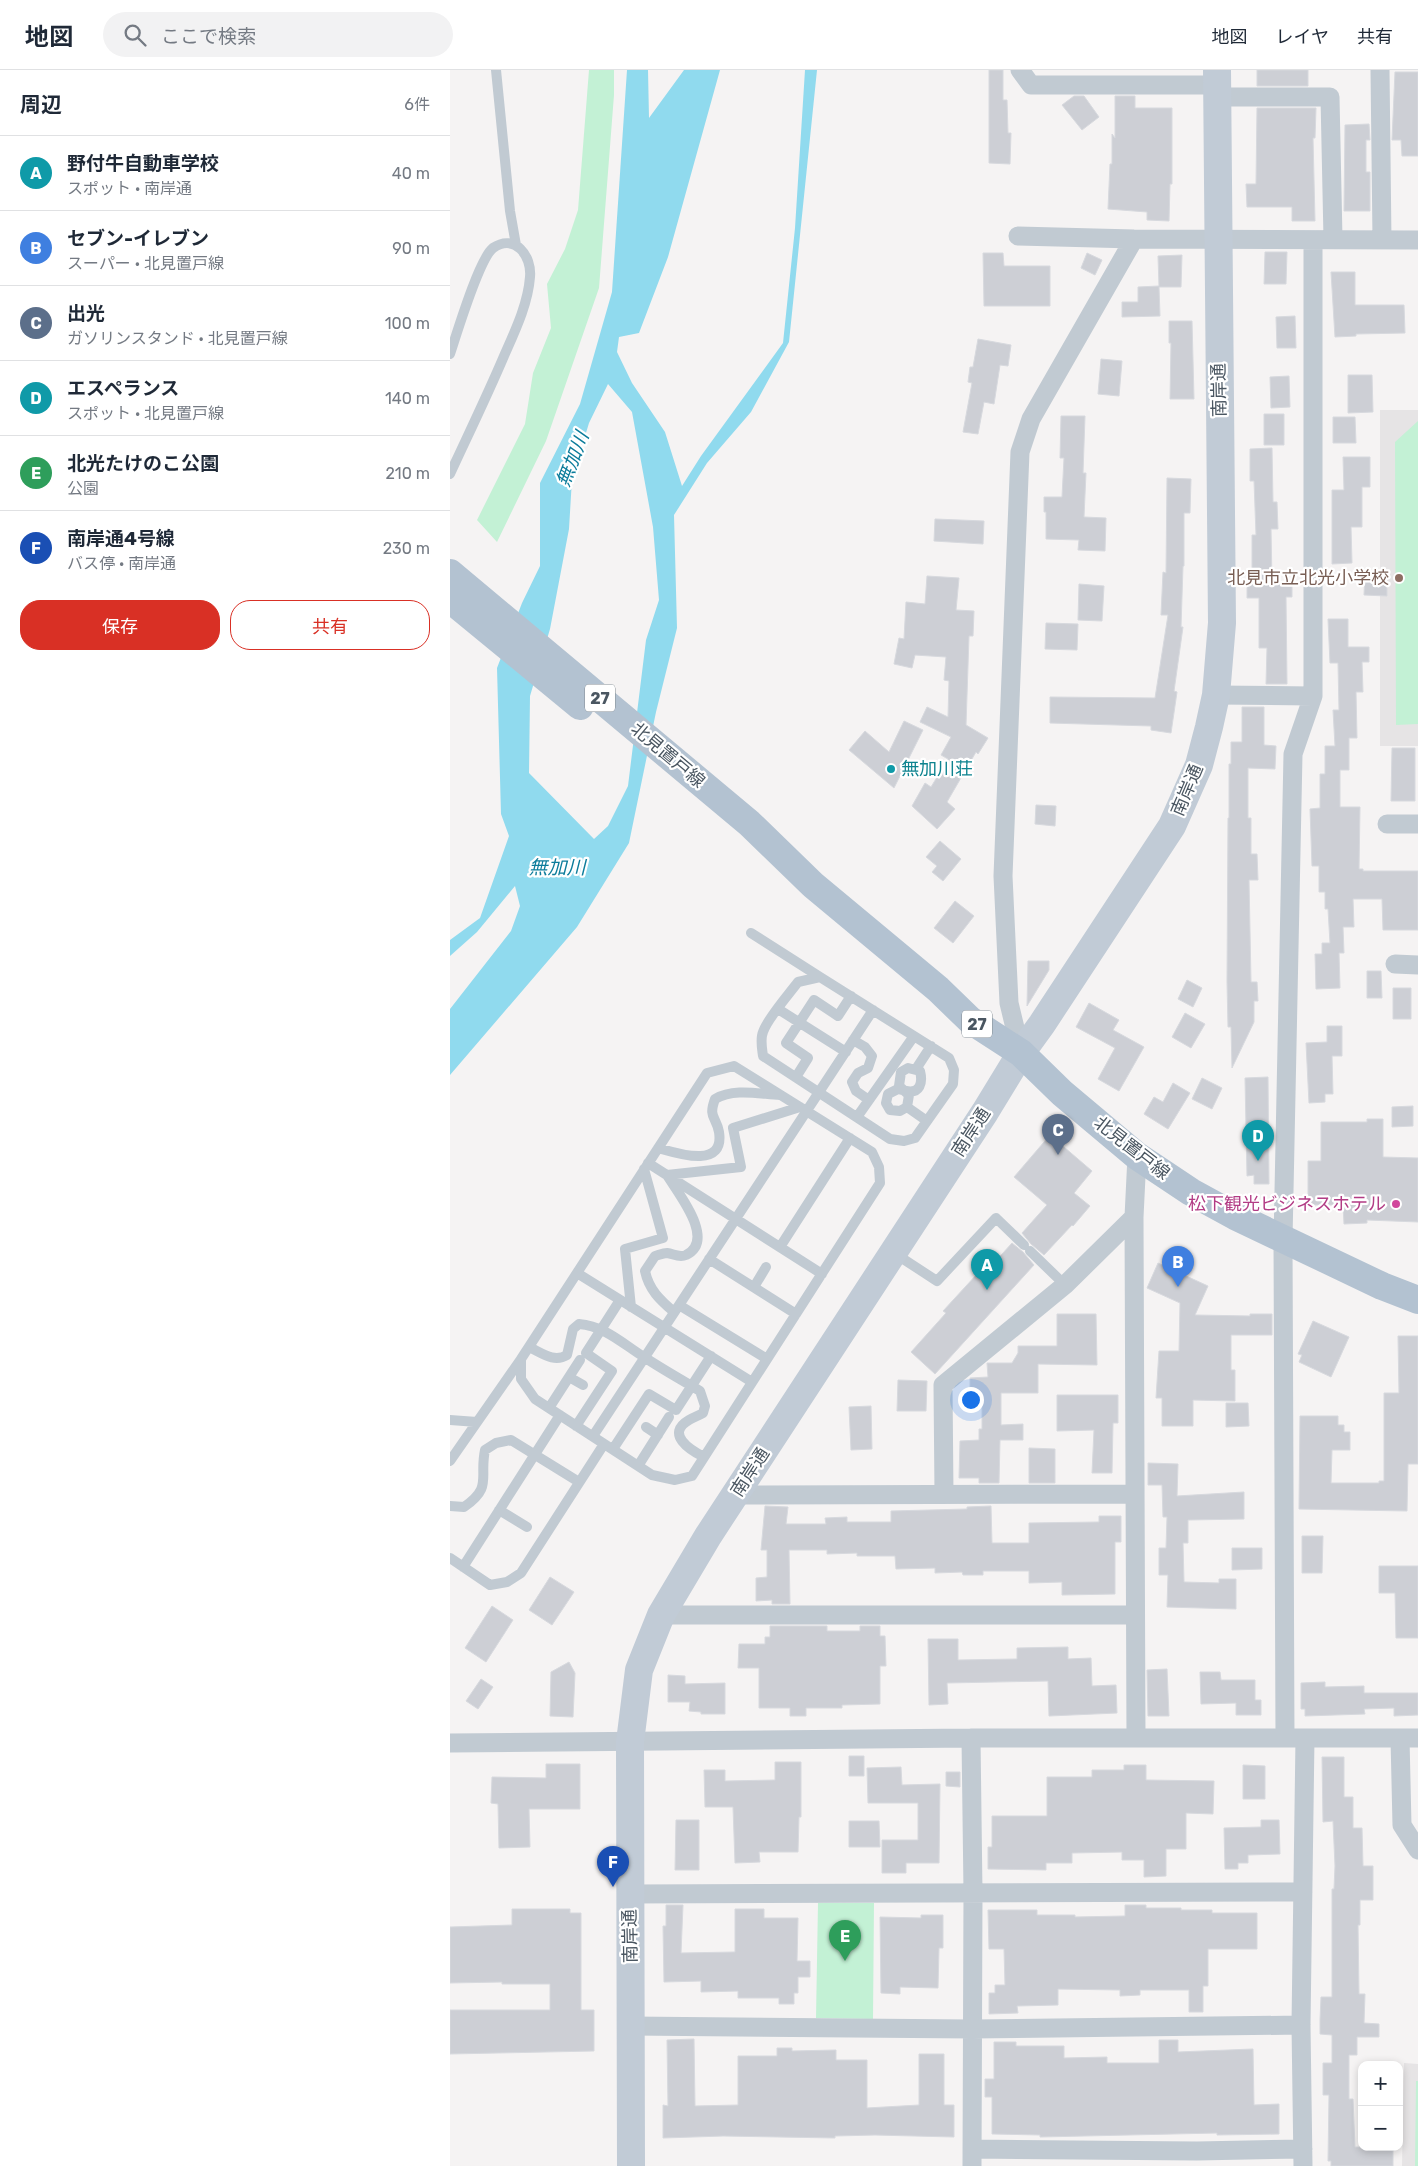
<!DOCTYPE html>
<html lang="ja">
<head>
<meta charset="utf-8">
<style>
  :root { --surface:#fff; --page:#f2f2f3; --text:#1f2937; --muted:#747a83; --line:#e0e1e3; --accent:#d93025 }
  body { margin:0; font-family:Rubik,"Noto Sans JP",sans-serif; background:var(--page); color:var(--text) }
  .controls { position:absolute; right:15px; bottom:15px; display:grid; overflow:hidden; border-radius:10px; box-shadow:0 2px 8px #0003 }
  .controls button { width:45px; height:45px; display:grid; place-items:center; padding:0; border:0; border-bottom:1px solid var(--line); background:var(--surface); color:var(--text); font:25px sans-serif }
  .you { position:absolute; left:520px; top:1329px; width:18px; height:18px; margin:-12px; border:4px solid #fff; border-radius:50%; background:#1a73e8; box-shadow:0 0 0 8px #1a73e833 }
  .badge { display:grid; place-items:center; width:32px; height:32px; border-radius:50%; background:var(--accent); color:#fff; font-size:16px; font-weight:700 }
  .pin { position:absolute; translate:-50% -41px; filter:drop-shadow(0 1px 2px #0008) }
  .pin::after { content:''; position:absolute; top:26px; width:18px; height:15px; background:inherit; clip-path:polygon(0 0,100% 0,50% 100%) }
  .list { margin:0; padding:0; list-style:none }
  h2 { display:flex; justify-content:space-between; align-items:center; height:65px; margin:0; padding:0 20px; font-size:21px }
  h2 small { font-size:16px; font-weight:400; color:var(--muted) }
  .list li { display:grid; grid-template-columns:32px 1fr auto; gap:15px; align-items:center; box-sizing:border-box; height:75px; padding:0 20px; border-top:1px solid var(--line) }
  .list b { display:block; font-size:19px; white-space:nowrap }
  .list p { margin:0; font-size:16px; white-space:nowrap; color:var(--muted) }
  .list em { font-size:16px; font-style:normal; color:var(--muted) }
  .actions { display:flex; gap:10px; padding:15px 20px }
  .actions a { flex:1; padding:11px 0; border:1px solid var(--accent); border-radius:20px; text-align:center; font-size:18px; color:var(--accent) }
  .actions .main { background:var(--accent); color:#fff }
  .icon { flex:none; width:28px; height:28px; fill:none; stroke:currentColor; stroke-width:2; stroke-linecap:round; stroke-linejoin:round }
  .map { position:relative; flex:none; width:968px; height:2096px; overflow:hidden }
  header { display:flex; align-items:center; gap:30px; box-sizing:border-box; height:70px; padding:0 25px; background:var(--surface); border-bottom:1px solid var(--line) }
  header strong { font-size:24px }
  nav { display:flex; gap:28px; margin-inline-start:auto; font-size:18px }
  .search { width:350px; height:45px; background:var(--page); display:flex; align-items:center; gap:12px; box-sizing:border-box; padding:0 18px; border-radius:28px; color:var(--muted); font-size:19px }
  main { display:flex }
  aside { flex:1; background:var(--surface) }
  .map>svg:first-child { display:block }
  .education { fill:#e6e4e5 }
  .green { fill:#c3f1d5 }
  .water { fill:#90daee; fill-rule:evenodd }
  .building { fill:#cdcfd5; stroke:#d7d9de }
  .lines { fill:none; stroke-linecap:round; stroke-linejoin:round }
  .lane { stroke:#c1cad2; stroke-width:10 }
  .street { stroke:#c1cad2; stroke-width:19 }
  .secondary { stroke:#c1cbd6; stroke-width:28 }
  .primary { stroke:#b3c2d1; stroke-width:28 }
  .education-dot { fill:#8d6e63; stroke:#fff; stroke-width:2 }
  .culture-dot { fill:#0f9aa8; stroke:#fff; stroke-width:2 }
  .hotel-dot { fill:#d1479c; stroke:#fff; stroke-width:2 }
  .labels { text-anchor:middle; stroke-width:4.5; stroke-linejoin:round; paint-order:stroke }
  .shield { fill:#fff; stroke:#808990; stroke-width:1 }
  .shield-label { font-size:16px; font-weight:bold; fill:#4a5661 }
  .street-label { font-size:18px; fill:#4a5661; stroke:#fff }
  .education-label { font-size:18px; fill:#785e54; stroke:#fff; text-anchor:end }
  .culture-label { font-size:18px; fill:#0d838f; stroke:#fff; text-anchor:start }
  .hotel-label { font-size:18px; fill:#b23c85; stroke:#fff; text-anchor:end }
  .water-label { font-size:19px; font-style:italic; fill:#0c7c9b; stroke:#fff }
</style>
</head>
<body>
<header>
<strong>地図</strong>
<div class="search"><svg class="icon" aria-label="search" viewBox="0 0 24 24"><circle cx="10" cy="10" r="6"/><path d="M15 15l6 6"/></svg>ここで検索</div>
<nav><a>地図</a><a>レイヤ</a><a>共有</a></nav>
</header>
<main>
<aside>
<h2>周辺<small>6件</small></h2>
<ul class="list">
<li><span class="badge" style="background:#0f9aa8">A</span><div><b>野付牛自動車学校</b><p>スポット · 南岸通</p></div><em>40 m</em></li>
<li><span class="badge" style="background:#3f7fe0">B</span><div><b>セブン-イレブン</b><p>スーパー · 北見置戸線</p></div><em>90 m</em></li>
<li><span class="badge" style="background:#5c6f8a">C</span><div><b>出光</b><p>ガソリンスタンド · 北見置戸線</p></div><em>100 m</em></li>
<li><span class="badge" style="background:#0f9aa8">D</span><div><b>エスペランス</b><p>スポット · 北見置戸線</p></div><em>140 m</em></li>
<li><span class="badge" style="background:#2e9e5b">E</span><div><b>北光たけのこ公園</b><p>公園</p></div><em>210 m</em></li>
<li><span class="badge" style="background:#1a4fb4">F</span><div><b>南岸通4号線</b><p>バス停 · 南岸通</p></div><em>230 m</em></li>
</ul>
<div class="actions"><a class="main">保存</a><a>共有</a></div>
</aside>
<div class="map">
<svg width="968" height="2096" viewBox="0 0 968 2096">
  <rect width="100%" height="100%" fill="#f5f3f3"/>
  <!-- education -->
  <path class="education" d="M930 340H968V676H930Z
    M954 1993 968 1994V2096H952Z"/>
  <!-- green -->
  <path class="green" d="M139 0H164V25L149 218 96 371 47 472 27 450 75 354 83 303 101 258 97 214 115 179 128 140Z
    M968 351V654L946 655 945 372Z
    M368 1833H424L423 1949 366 1948Z
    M966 2011H968V2096H965Z"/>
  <!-- water -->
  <path class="water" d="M177 0H198L199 48 234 0H270L218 187 189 263 169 267 167 282 182 313 215 362 232 416 251 386 333 273 345 158 355 0H367L339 272 301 342 257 393 224 445 227 558 206 642 179 773 127 857 0 1005V939L61 861 70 836 65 816 27 862 0 886V870L30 848 59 766 51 744 47 598 72 533 90 496V413L130 334 162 222ZM158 314 182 342 203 457 209 530 196 570 178 716 158 756 144 769 79 703 80 626 100 559 119 459 122 409 139 353Z"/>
  <!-- building -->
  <path class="building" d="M539 0H553V30H557L558 63H561L560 94 539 93Z
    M807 0H858V16H807Z
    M945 2H968V86H952L951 70H942Z
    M624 26H634L649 47 632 60 612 35Z
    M665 26H685V38H722V114H720L719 151 697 150V142L658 139 660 94H662V64L665 68Z
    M807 38H866L865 68H863L865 151H842V137H797L796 114H806Z
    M919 54 920 70H916V102H920V141H894L895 55Z
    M815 182H837L836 214H814Z
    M533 183H553L554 196H600V236H534Z
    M637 183 652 190 645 205 631 198Z
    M732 185 731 217H709L710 246 672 247V232H688V217L709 216 708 186Z
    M881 202H905V235H954L955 263 906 264V266L885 267Z
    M845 246 846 278H827L826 247Z
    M719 251H742L744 329H720L721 273H719Z
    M528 269 561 275 558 296 550 295 544 334 534 332 528 364 513 362 522 313 518 312 520 297H523Z
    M651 289 672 291 669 326 648 324Z
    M898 305H922L923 342 898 343Z
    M839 306 840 337 821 338 820 307Z
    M814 344H834V375H814Z
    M611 346H635L633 403H636L634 447 656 448 655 481 628 480 629 470 596 469V442H594V427H612L614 388H610Z
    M883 347H905L906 373H883Z
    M822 378 823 432H827L828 459H821L822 513 842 512V527H836L837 614H816L817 578H809V528H797V508H802V465H806L804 411H800V379Z
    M893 387H920V417H912V457H901L902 493 882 494V420H894Z
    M717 408 741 409 740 443H734V496H733L731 557H733L724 621 727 622 721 663 701 660V656L600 653V627L705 628 718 545H711L713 502 716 503Z
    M485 449 534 451 533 474 484 471Z
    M915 502H937V526L914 525Z
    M477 506 509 508 506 540 524 541 523 566H519L516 655 538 668 528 684 526 682 497 732 505 739 487 759 462 736 475 713 481 717 498 689 491 685 501 667 470 652 477 637 498 647 499 611 494 610 496 587 465 585 462 598 444 594 449 568 454 569 456 532 475 534Z
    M629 514 654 516 652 551 628 550Z
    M878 549H898V577H919V592H912L913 622H906L907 668H899V700H890V737H910L909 799H913V801H968V860H933L932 829H903L904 857H893L894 883H889L890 918 866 919 865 884H872V873H880L878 839H875V822H869V796H862L860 739 870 738V704H875V676H885L883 640H889L888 593H880Z
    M596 553 628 554 627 580 595 579Z
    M792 637H814V675L826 676 825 699 798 698V748H801V784H807L808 810H799L801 912H807L808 931H804V952L782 998 781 957H778L777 912 778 748H779V694H781V672H792Z
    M454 651 473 660 444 718 399 680 415 661 439 682Z
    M942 678H965V731H941Z
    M586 735 606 736 605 756 585 754Z
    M490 771 511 789 493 811 482 802 487 796 476 787Z
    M505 831 524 846 503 873 484 858Z
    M578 891H599V900L577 936Z
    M917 901H931L932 928H917Z
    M737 910 752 918 743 937 728 929Z
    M943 918H961V949H943Z
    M639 933 669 950 663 960 694 977 669 1021 648 1009 665 978 626 957Z
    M735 943 755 954 741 978 722 967Z
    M877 956H892V986H882L883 1024H875V1032L859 1033 856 973 877 972Z
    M818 1007 819 1114H804V1105L797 1106 795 1008Z
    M752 1008 772 1018 762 1039 742 1029Z
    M723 1013 740 1023 718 1059 694 1044 704 1027 713 1032Z
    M963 1036V1056L942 1057V1037Z
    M917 1049H933V1087L968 1088V1152L917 1150V1153L894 1154 893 1135H858V1091H871V1052H917Z
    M600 1065 642 1101 624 1123 640 1136 623 1156 622 1155 594 1185 581 1174 572 1163 597 1135 564 1107Z
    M562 1173 573 1182 584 1195 485 1304 461 1282 496 1243 493 1241 539 1191 543 1194Z
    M708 1193 758 1216 745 1245 800 1246V1244H822V1265H781V1300H785V1331L743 1330V1356H712V1328H706L709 1281H729L730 1233 697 1218Z
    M607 1244H646L647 1295 588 1294V1323H551V1355L573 1354V1370H550L549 1413H529V1408H509L510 1371 529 1370V1359H532V1323H520V1308L538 1307 537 1293H562L568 1283V1276H607Z
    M863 1251 899 1267 881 1307 849 1292 852 1285 848 1284Z
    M948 1266H968V1394H958L957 1441 849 1439 850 1346H888V1355H894V1362H900V1380H882L881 1413H929V1411H934V1323H949Z
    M448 1310 477 1311 476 1341H447Z
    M607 1325H668V1353H663L662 1403H642L644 1360 607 1361Z
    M776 1333H798L799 1356 776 1357Z
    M421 1336 422 1379 401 1380 399 1337Z
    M579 1378 605 1379V1413H579Z
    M698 1393 728 1394 727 1426 794 1422V1449L738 1450V1473H733L734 1512 769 1513V1509H786V1539L717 1537 718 1505H709V1478H716L717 1447H713L712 1415H698Z
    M315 1436 338 1437 336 1454H376L375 1448 397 1447V1452H441V1441L517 1439V1437L541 1436 542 1473H579V1453L649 1452V1446H671V1472H665V1524L612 1525V1512L579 1513V1501H533V1505H513L512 1502 485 1503V1498L446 1499 445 1486H407V1483L377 1484V1480H339L340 1534H322V1530L306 1531V1508L317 1507V1480H311Z
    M852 1466H873L872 1503H852Z
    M782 1478H812V1499L782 1500Z
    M929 1496H968V1568H946L945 1523H929Z
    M100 1507 124 1522 102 1555 79 1540Z
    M42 1536 63 1550 36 1592 15 1578Z
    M320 1556H377V1561H410V1556H430V1566H435L436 1596H430V1634L392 1635V1638H356V1646H340V1638H309V1598H288L289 1574H315V1567H320Z
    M478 1569H508V1590L567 1589V1578L618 1577V1589L641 1588 642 1616 666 1615 667 1643 599 1646 598 1611 497 1613 498 1634 479 1635Z
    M119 1592 125 1603 123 1647 100 1646 101 1602Z
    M717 1599 719 1646H698L697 1600Z
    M750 1602H770L771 1610H805V1630H811V1645H786V1633L751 1634Z
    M218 1605 235 1606V1614L275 1613V1644H251V1642L239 1641 240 1632H218Z
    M31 1609 43 1617 28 1639 16 1631Z
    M875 1612V1617L914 1616V1623H968V1645L944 1646V1638L914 1639 915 1644 855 1646V1639H851V1613Z
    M399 1686H414V1706H399Z
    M872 1687H894V1727H903V1758H912L913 1796H923V1830H910V1855H908L909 1924H915L914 1953 929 1954V1967H907V1985H899V2029H903L905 2077H943V2096H881V2091H878L879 2025H873V1993H882V1965L870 1964V1950L871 1927H882V1819H884L885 1796 883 1751 873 1752Z
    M325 1692H351V1747H349L348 1782H309L310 1792 285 1793 283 1737H255L254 1700H275V1711L325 1710Z
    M96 1694H130V1739H79L80 1777 49 1778 48 1734 41 1733 42 1707 96 1708Z
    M674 1695H696V1710L764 1711 763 1744 736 1743V1779H716V1806L694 1807V1790H672V1782L622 1783V1793H596V1800L538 1799V1777H542V1746H597V1707H642V1700H674Z
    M793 1695 815 1696V1729H793Z
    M451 1697 452 1715 490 1714 489 1793H456V1803H432V1770H468V1733H418L417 1698Z
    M496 1702H510V1717L496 1716Z
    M226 1750H249V1800H225Z
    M811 1750H829L830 1784 798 1785V1793H788V1799H775L774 1758 811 1757Z
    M399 1751H429L430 1777H399Z
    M216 1835H233L231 1883 285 1882V1839H314V1848H348L347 1891H360V1907H348V1923H344V1934H329V1928H288V1921L251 1922V1911L214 1912 213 1856H216Z
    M675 1835H696V1838H731V1840H762V1843H807V1879H758V1916H753V1942H739V1920H690V1925L670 1926V1920L608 1919V1935L567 1936 568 1943 539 1944V1923H545V1915H555L554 1879H539L538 1840H587V1845H625V1847L675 1846Z
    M62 1839H120V1843H131V1940H144V1981L0 1984V1940H100V1914H52V1912L0 1913V1857L62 1855Z
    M471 1845H493V1878H489L488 1918 450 1917V1924L431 1923 430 1847 471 1848Z
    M244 1969 245 2036 288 2035V1986H327V1978H342V1981L386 1980V1990H417V2038L469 2035V1984H494V2035H504V2067L425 2065 385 2066V2068L273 2066 213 2068V2035L218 2036 217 1970Z
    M709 1970H728V1982L803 1979 804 2035 829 2034V2064L767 2065V2063L590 2067V2065L542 2064V2027H535V2009H544V1972H566V1976H614V1988L657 1987V1993H709Z"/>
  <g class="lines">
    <!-- lane -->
    <path class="lane" d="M46 0 60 141 66 175
      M0 284C7 263 29 189 43 178 65 163 82 186 80 207 78 234 65 261 54 286 37 326 18 365 0 404
      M301 863 370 907
      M370 907 499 988 504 1000 503 1014 465 1068 454 1071 440 1069 313 986C312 978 310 969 313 962 317 949 339 924 348 912Z
      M328 939 396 982
      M403 970 415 977 422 986 418 998 408 1003 402 1012 406 1021 419 1030
      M284 996 422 1082 429 1097 430 1113 242 1406 225 1410 202 1405 85 1329 71 1309V1289L257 1003Z
      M466 999 481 976
      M346 1007 358 988 336 973 364 930 388 946 401 926
      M456 1021C470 1024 473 1013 470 1001L458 998 451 1002 449 1016 459 1025 457 1037 450 1041 440 1040 436 1033 438 1024 448 1019 456 1021
      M457 1037 477 1051
      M407 1047 464 966
      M208 1078C226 1083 275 1100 269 1062 266 1046 258 1048 265 1029 284 1018 309 1024 330 1025
      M198 1093 372 1204
      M330 1177 400 1068
      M580 1181 615 1215
      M444 1183 487 1211 546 1148 574 1175
      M259 1189 346 1244
      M127 1203 302 1312
      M304 1217 316 1197
      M229 1235 317 1289
      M181 1237 175 1179 213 1168 194 1099
      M224 1242C210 1230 199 1220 195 1201L205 1186C209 1185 213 1183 217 1183 224 1184 229 1188 236 1185 267 1170 227 1122 217 1105L291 1097 283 1058 350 1037
      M79 1277C92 1283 104 1293 117 1285L123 1259 129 1254C155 1256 173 1274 194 1287 212 1299 232 1310 250 1321L255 1336 253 1343C248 1346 244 1347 239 1350 215 1364 240 1380 254 1387
      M119 1307 133 1315
      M99 1338 130 1290
      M0 1350 27 1352
      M126 1356 162 1301 136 1283 170 1230
      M196 1357 208 1365
      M143 1366 423 940
      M163 1379 199 1324 226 1340 261 1286
      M0 1391 71 1289
      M188 1396 219 1347
      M0 1436 14 1437C43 1417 29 1408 35 1380L46 1373 61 1370 129 1412
      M49 1440 77 1457
      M0 1488 40 1515 57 1512 71 1503 154 1374
      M13 1497 110 1345"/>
    <!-- street -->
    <path class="street" d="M570 0 581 15H767
      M930 0 932 170
      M767 27H880L883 169
      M568 166 684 169 968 170
      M766 625 863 626
      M937 754H968
      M945 894 968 895
      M571 983 559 933 553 806 570 382 581 349 684 169
      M494 1424 493 1315 615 1215 684 1147
      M285 1425 684 1424
      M211 1545H684
      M521 1668 523 1822 522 2096
      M686 1668 684 1147 687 1086
      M835 1668 833 1170 843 684 863 626V170
      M950 1668 952 1755 968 1780
      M0 1673 521 1668H968
      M179 1824 853 1822
      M181 1956 522 1959 851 1955
      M523 2079 747 2081 853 2079
      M853 2096 851 1955 855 1668"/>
    <!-- secondary -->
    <path class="secondary" d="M181 2096 180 1672 189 1600 211 1545 258 1466 535 1042 571 983 592 954 722 756 749 695 759 657 766 625 772 553 767 0"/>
    <!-- primary -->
    <path class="primary" d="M0 503 299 753 363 815 488 919 520 950 571 983 612 1023 687 1086 741 1122 785 1146 932 1216 968 1230
      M0 529 130 636"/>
  </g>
  <!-- markers -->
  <circle class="education-dot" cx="949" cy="508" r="5"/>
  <circle class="culture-dot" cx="441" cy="699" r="5"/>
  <circle class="hotel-dot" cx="946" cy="1134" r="5"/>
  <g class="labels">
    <!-- shield labels -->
    <g class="shield">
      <rect x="135" y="614.5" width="30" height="27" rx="4"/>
      <rect x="512" y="940.5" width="30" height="27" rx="4"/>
    </g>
    <g class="shield-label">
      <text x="150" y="634">27</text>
      <text x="527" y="960">27</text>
    </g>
    <!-- street labels -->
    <g class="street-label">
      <text transform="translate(769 320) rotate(-91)" y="6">南岸通</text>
      <text transform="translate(218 685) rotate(40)" y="6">北見置戸線</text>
      <text transform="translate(737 720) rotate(-67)" y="6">南岸通</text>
      <text transform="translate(521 1062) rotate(-57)" y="6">南岸通</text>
      <text transform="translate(682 1078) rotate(38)" y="6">北見置戸線</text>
      <text transform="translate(300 1402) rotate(-57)" y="6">南岸通</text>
      <text transform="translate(180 1866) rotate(-91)" y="6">南岸通</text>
    </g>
    <!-- education labels -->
    <g class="education-label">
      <text x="939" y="514">北見市立北光小学校</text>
    </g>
    <!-- culture labels -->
    <g class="culture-label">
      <text x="451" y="705">無加川荘</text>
    </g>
    <!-- hotel labels -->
    <g class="hotel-label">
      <text x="936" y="1140">松下観光ビジネスホテル</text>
    </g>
    <!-- water labels -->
    <g class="water-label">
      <text transform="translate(122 389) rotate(-69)" y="7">無加川</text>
      <text x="107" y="804">無加川</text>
    </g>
  </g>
</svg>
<div class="controls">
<button>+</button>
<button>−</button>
</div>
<div class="you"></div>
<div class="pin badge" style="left:537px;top:1220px;background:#0f9aa8">A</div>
<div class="pin badge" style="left:728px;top:1217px;background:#3f7fe0">B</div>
<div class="pin badge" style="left:608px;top:1085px;background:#5c6f8a">C</div>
<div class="pin badge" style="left:808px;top:1091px;background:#0f9aa8">D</div>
<div class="pin badge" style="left:395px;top:1891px;background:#2e9e5b">E</div>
<div class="pin badge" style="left:163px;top:1817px;background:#1a4fb4">F</div>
</div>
</main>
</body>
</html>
